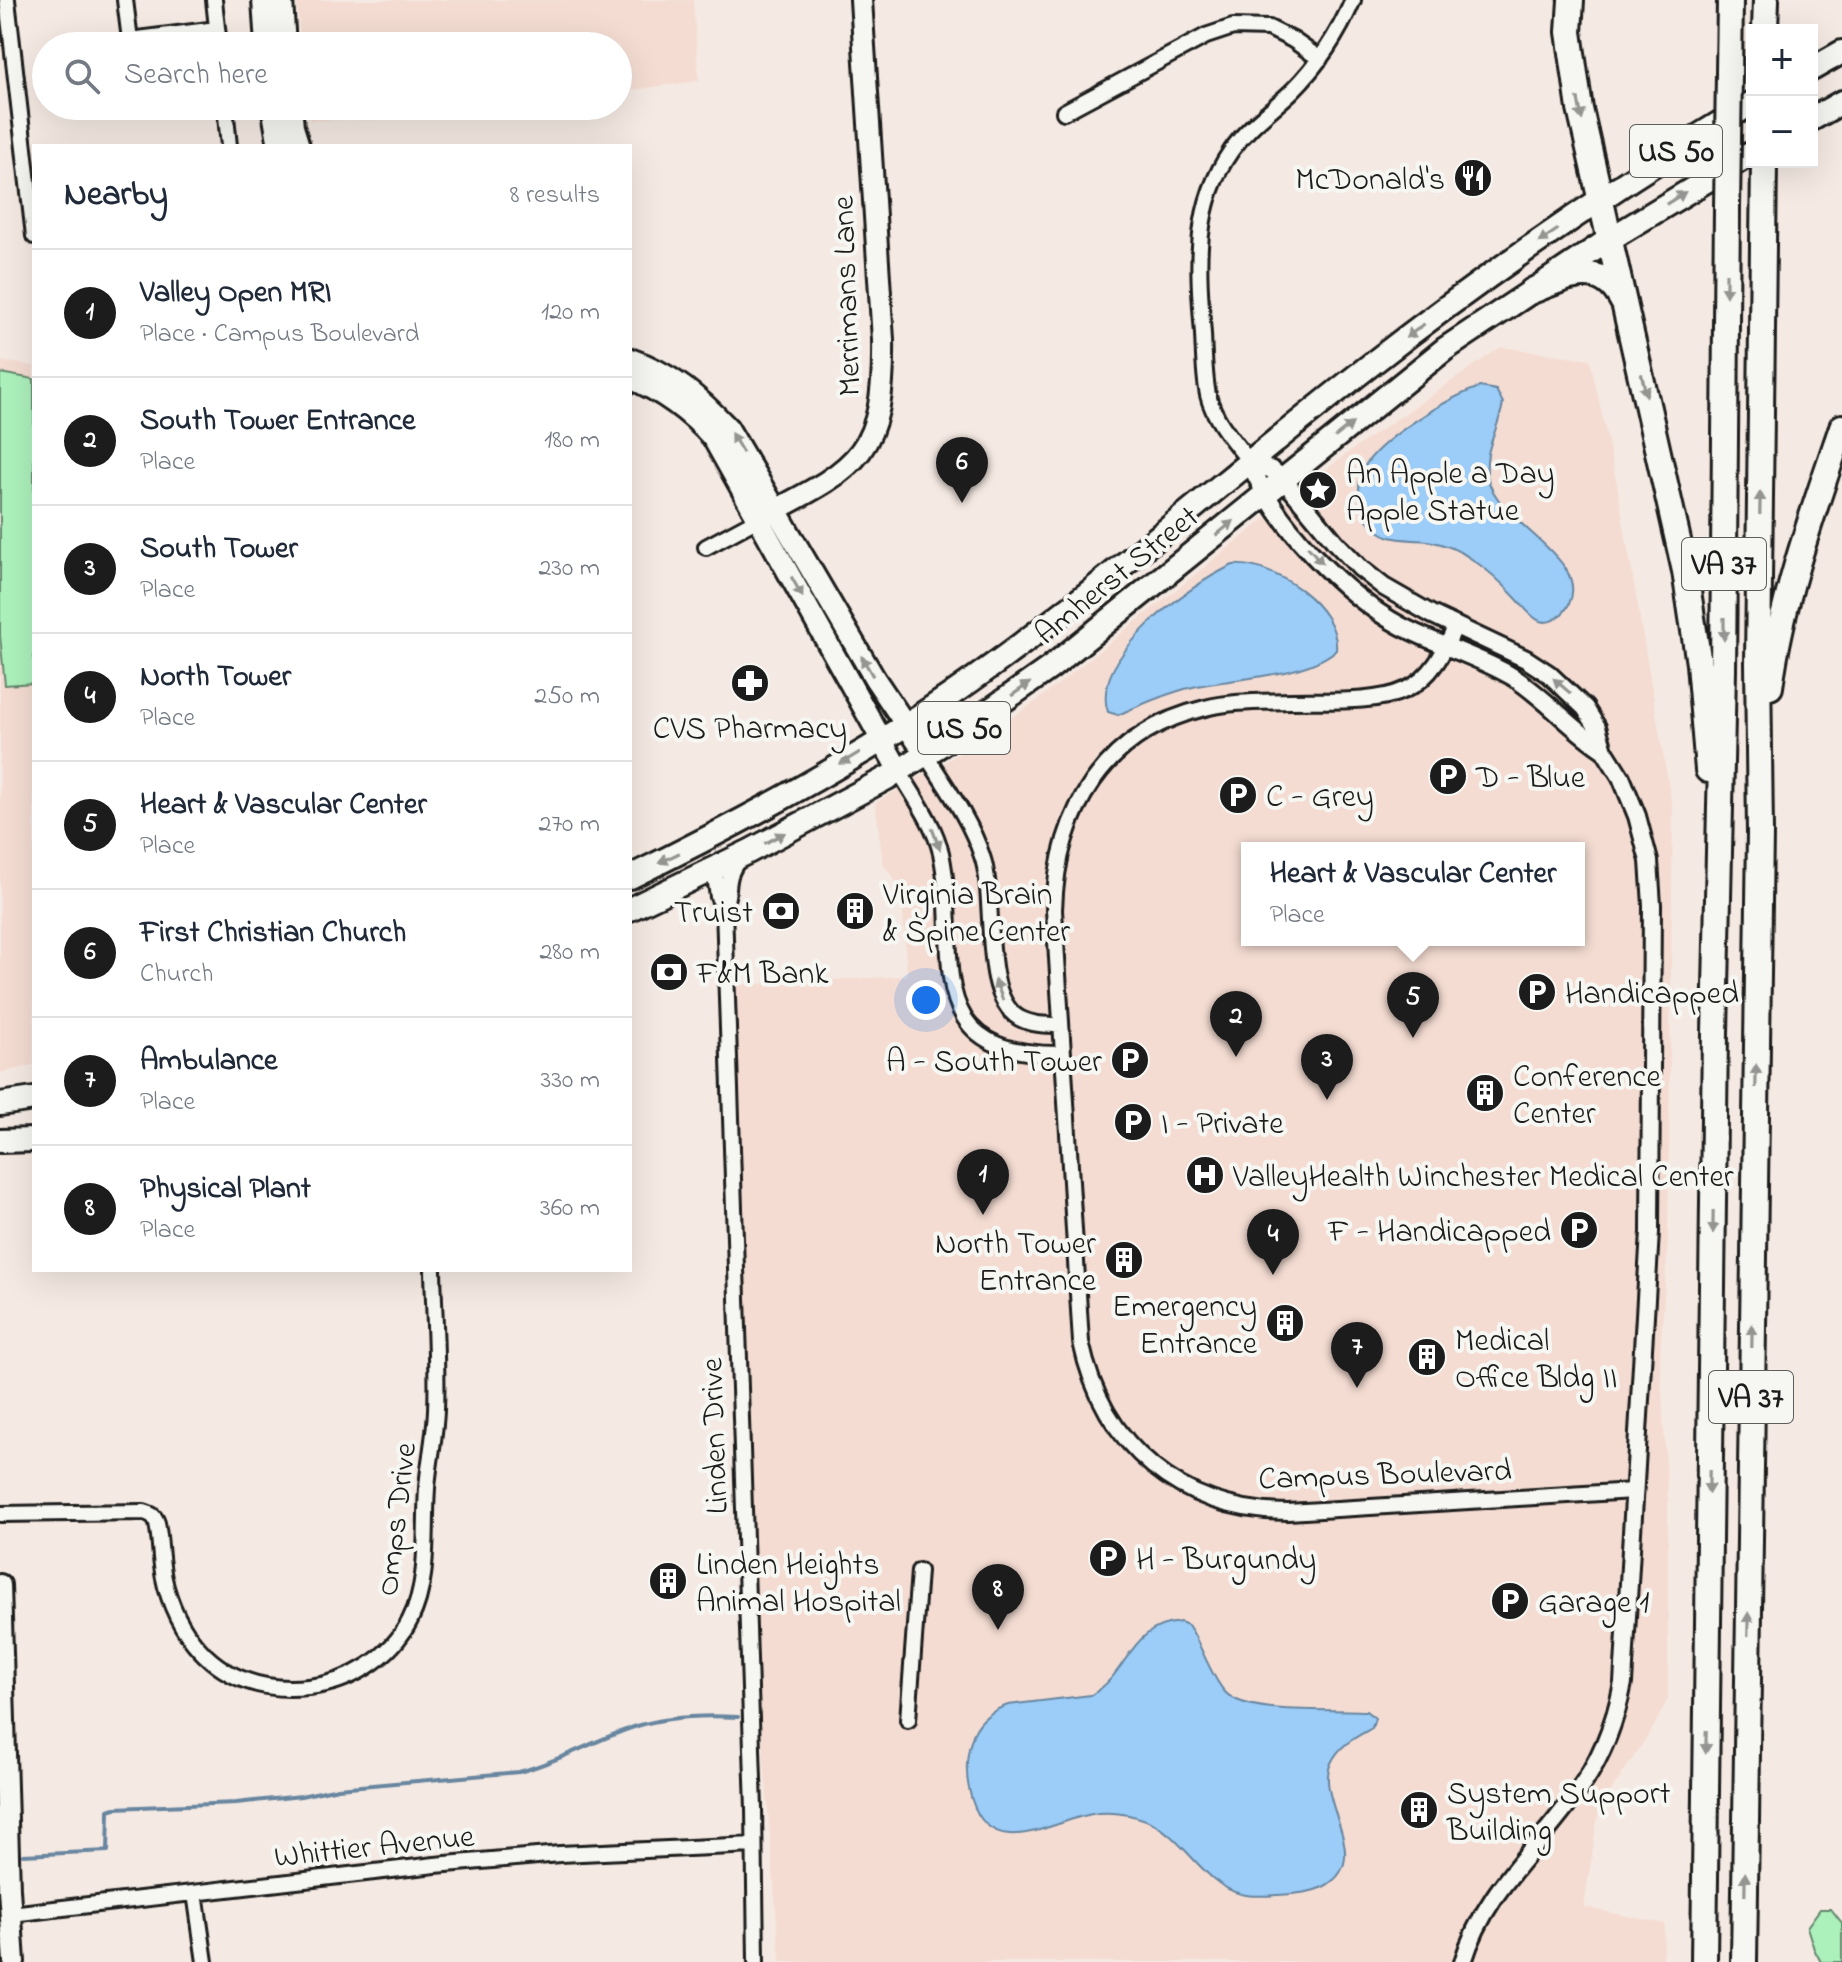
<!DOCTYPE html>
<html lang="en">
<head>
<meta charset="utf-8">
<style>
  :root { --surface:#fff; --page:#f6f6f7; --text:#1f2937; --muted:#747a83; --line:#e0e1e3; --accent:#1c1c1c }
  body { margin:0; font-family:"Indie Flower",sans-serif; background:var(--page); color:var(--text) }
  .controls { position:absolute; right:24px; top:24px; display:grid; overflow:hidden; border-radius:0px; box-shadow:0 8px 32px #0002 }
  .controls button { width:72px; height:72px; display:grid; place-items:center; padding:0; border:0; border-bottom:2px solid var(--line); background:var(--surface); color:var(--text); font:40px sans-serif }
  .you { position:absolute; left:926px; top:1000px; width:28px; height:28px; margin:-20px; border:6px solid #fff; border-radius:50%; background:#1a73e8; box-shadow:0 0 0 12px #1a73e833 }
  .badge { display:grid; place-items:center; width:52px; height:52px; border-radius:50%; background:var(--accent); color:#fff; font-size:26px; font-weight:700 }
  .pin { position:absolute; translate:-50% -66px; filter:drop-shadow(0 2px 4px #0008) }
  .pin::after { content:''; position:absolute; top:42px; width:28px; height:24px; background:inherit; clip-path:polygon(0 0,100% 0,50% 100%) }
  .popup { position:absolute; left:1241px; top:842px; width:344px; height:104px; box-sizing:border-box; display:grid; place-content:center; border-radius:0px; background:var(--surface); filter:drop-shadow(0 2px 6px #0005); font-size:26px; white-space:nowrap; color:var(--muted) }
  .popup b { font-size:30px; color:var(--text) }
  .popup::after { content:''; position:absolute; left:50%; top:100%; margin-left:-16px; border:16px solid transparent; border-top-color:var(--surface) }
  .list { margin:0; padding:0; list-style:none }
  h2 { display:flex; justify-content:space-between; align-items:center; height:104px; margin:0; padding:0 32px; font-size:34px }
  h2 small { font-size:26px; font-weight:400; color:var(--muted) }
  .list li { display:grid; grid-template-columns:52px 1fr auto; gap:24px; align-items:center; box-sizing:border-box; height:128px; padding:0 32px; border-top:2px solid var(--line) }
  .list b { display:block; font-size:30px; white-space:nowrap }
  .list p { margin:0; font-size:26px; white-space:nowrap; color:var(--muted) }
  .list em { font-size:26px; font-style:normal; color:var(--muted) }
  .icon { flex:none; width:44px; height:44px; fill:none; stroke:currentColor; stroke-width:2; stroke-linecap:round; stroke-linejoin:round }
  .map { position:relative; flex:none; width:1842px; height:1962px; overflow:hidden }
  .search { position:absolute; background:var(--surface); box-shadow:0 8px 32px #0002; left:32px; top:32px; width:600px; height:88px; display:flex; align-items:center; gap:20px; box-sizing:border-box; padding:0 28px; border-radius:44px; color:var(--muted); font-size:30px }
  .panel { position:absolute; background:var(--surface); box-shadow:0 8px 32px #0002; left:32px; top:144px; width:600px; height:1128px; border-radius:0px }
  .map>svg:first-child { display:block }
  .built { fill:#f4dcd2; fill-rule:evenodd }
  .green { fill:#acf1bc; stroke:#64866c; stroke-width:2 }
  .water { fill:#9bcdf8; stroke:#6886a0; stroke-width:2 }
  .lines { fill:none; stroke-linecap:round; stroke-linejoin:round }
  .stream { stroke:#6886a0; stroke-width:4 }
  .minor-casing { stroke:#1c1c1c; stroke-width:20 }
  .tertiary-casing { stroke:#1c1c1c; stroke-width:22 }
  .secondary-casing { stroke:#1c1c1c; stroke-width:26 }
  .primary-casing { stroke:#1c1c1c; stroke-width:28 }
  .motorway-casing { stroke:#1c1c1c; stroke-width:30 }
  .minor { stroke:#f6f6f2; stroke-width:14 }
  .tertiary { stroke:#f6f6f2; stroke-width:16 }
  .secondary { stroke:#f6f6f2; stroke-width:20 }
  .primary { stroke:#f6f6f2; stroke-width:22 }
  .motorway { stroke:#f6f6f2; stroke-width:24 }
  .motorway-bridge-casing { stroke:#1c1c1c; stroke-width:30; stroke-linecap:butt }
  .motorway-bridge { stroke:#f6f6f2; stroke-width:24 }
  .oneway { fill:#949492 }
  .labels { text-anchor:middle; stroke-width:8; stroke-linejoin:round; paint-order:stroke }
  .shield { fill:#f6f6f2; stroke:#5d5d5c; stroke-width:2 }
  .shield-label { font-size:30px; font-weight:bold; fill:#1c1c1c }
  .poi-label { font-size:32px; fill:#1c1c1c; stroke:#f6f6f2; text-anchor:start }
  .street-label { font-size:32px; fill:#1c1c1c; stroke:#f6f6f2 }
</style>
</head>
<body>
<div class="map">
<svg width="1842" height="1962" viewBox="0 0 1842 1962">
  <rect width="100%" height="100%" fill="#f5eae3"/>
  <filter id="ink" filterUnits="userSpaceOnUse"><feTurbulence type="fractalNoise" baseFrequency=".0125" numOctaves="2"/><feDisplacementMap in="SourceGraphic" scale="16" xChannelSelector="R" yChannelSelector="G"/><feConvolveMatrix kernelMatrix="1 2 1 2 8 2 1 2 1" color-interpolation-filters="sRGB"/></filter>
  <g filter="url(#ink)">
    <!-- built -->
    <path class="built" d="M296 0H693L699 81 618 92V46H301Z
      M308 106H512L417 119 310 120Z
      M1501 347 1590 359 1617 484 1673 811 1668 1240 1660 1357 1668 1501V1699L1653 1728 1599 1809 1584 1907 1665 1924 1663 1962H780L761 1721 734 985 907 976 902 902 897 884 883 863 875 803 947 761 1039 699 1346 454ZM1247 848H1579V940H1247Z
      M0 361 34 366V1065L0 1073Z"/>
    <!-- green -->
    <path class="green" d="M0 373 34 379V683L5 685 0 636Z
      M1820 1909H1831L1842 1923V1962H1821L1814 1949 1807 1927Z"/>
    <!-- water -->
    <path class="water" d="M1480 387 1496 390 1503 403C1499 429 1482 451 1488 479 1499 524 1591 558 1569 604 1564 614 1552 625 1540 621 1530 617 1522 604 1514 596 1502 583 1488 570 1473 560 1461 551 1444 544 1429 541 1405 538 1386 544 1368 521 1359 509 1356 483 1363 469 1378 440 1449 397 1480 387Z
      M1233 565C1273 562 1340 606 1336 650 1306 677 1233 678 1193 687 1167 693 1142 704 1118 715L1108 712C1089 658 1190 584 1233 565Z
      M1180 1622 1188 1625 1192 1631C1203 1650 1211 1676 1225 1692 1246 1716 1333 1708 1366 1711L1375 1718 1372 1728C1356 1737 1339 1745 1331 1763 1314 1800 1375 1859 1325 1886 1311 1893 1293 1894 1277 1895 1266 1896 1253 1897 1241 1894 1204 1885 1183 1835 1146 1820 1129 1814 1110 1811 1092 1814 1052 1821 992 1863 972 1800 966 1781 965 1760 971 1741 976 1722 990 1711 1008 1705L1091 1695C1130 1673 1128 1626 1180 1622Z"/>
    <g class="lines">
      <!-- stream -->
      <path class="stream" d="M23 1855 108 1851 109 1810 115 1808 236 1803 301 1796 338 1788 519 1772C560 1761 595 1740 634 1727 667 1716 704 1715 738 1717"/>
      <!-- minor casing -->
      <g class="minor-casing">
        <path id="minor" d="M7 0 34 236
          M125 0 130 40 217 29
          M214 0 219 46
          M225 106 229 146
          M1064 112 1206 36 1233 27 1269 28 1293 40 1320 59
          M1250 462C1234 442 1214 420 1208 395 1204 375 1204 353 1203 334 1198 269 1192 207 1231 151 1248 126 1271 111 1292 91 1319 64 1338 35 1353 0
          M706 547 758 519
          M1456 625C1444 652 1432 678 1405 690 1375 704 1323 700 1290 701 1262 702 1233 701 1205 708 1105 732 1057 811 1054 910L1081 1342C1103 1447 1181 1511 1288 1512L1633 1491
          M926 755C946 787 970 819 982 856 997 898 980 995 1019 1018 1032 1025 1046 1025 1061 1025
          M899 771C914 797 934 823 941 853 962 950 913 1056 1062 1054
          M739 859C723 881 732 886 724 908L754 1809 756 1962
          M714 869 718 897 724 908
          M0 1514 144 1512C151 1514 155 1516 157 1523 160 1537 160 1552 162 1566 165 1593 177 1622 194 1643 223 1679 264 1692 308 1687 349 1683 391 1658 410 1620 430 1581 424 1531 427 1488 429 1462 435 1436 436 1410 438 1363 434 1317 433 1270
          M908 1720 919 1571
          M195 1893 205 1962
          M11 1914 435 1865 560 1854 754 1845"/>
      </g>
      <!-- tertiary casing -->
      <g class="tertiary-casing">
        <path id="tertiary" d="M1250 462 1272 470 1283 479 1336 543 1360 568 1384 587 1431 614 1526 659 1549 674 1585 708 1597 727 1604 750 1621 777 1637 816 1649 861 1652 905 1650 1232 1623 1683C1615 1724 1600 1762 1575 1795 1534 1853 1485 1890 1463 1962
          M1250 462C1272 521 1345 596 1401 626 1437 645 1478 656 1513 677 1546 698 1571 729 1604 750"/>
      </g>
      <!-- secondary casing -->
      <g class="secondary-casing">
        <path id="secondary" d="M263 0 266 46
          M282 0 285 46
          M272 106 279 146
          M291 106 293 127 299 146
          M630 359C671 373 699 397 728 428L875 679 926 755
          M630 378C663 392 689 411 713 438L899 771
          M758 519C855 468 885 459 883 340L861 0
          M0 1585 9 1889 14 1962"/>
      </g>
      <!-- primary casing -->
      <g class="primary-casing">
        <path id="primary" d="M1812 69 1842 52
          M1812 119 1842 102
          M630 877C730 828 831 775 924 713 1082 608 1223 479 1373 363 1493 269 1622 182 1752 103
          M630 909 750 851 887 778 939 746 1050 668 1445 349 1610 239 1752 153
          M0 1104 34 1099
          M0 1141 34 1140"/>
      </g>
      <!-- motorway casing -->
      <g class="motorway-casing">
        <path id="motorway" d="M1571 0 1569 32 1580 109 1685 571 1699 664 1708 770
          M1765 30 1766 0
          M1729 73 1730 0
          M1532 291C1566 277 1602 259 1623 302
          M1770 687C1782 598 1813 512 1842 427
          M1704 1962 1715 1033 1723 671 1727 207
          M1744 1962 1760 833 1758 663 1764 162"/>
      </g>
      <!-- minor -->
      <use href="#minor" class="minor"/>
      <!-- tertiary -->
      <use href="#tertiary" class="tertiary"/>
      <!-- secondary -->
      <use href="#secondary" class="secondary"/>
      <!-- primary -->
      <use href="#primary" class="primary"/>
      <!-- motorway -->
      <use href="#motorway" class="motorway"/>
      <!-- motorway-bridge casing -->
      <g class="motorway-bridge-casing">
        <path id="motorway-bridge" d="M1727 207 1729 73"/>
      </g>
      <!-- motorway-bridge -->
      <use href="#motorway-bridge" class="motorway-bridge"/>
    </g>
    <!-- one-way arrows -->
    <defs><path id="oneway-solid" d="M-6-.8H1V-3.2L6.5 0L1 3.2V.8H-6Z" transform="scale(2)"/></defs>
    <g class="oneway">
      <use href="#oneway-solid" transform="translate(1580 109) rotate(79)"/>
      <use href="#oneway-solid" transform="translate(1676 198) rotate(-32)"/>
      <use href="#oneway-solid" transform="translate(1548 236) rotate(146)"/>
      <use href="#oneway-solid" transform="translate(1726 285) rotate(90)"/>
      <use href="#oneway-solid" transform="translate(1415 331) rotate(143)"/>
      <use href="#oneway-solid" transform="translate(1644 385) rotate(77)"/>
      <use href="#oneway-solid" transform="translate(1344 430) rotate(-38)"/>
      <use href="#oneway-solid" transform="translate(737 443) rotate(-121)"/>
      <use href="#oneway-solid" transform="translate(1760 503) rotate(-89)"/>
      <use href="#oneway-solid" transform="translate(1225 528) rotate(-39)"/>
      <use href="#oneway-solid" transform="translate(1315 555) rotate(49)"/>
      <use href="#oneway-solid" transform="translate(797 587) rotate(61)"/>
      <use href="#oneway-solid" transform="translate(1724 629) rotate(90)"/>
      <use href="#oneway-solid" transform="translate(867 666) rotate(-120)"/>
      <use href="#oneway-solid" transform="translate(1562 686) rotate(-139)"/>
      <use href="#oneway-solid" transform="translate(1021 689) rotate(-35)"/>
      <use href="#oneway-solid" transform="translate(850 758) rotate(149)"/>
      <use href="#oneway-solid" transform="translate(775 838) rotate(-28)"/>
      <use href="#oneway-solid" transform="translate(936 839) rotate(70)"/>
      <use href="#oneway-solid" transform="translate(669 858) rotate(154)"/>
      <use href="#oneway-solid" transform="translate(999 990) rotate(-110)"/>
      <use href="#oneway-solid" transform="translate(1756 1076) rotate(-89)"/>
      <use href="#oneway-solid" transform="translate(1713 1222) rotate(91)"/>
      <use href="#oneway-solid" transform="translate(1752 1336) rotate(-89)"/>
      <use href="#oneway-solid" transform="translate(1709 1482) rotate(91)"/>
      <use href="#oneway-solid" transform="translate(1748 1624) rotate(-89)"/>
      <use href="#oneway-solid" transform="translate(1706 1742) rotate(91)"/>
      <use href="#oneway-solid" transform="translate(1745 1884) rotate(-89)"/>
    </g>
  </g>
  <!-- icons -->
  <defs>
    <g id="restaurant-disc" transform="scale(2)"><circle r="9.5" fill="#1c1c1c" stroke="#f6f6f2"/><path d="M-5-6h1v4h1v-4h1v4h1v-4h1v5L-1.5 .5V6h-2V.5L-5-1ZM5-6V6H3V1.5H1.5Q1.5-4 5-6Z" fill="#fff"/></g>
    <g id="sight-disc" transform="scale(2)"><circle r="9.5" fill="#1c1c1c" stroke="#f6f6f2"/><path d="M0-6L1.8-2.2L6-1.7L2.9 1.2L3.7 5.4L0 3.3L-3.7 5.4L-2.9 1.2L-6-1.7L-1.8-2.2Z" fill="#fff"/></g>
    <g id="pharmacy-disc" transform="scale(2)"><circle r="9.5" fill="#1c1c1c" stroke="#f6f6f2"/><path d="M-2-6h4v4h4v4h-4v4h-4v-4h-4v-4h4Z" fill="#fff"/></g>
    <g id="parking-disc" transform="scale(2)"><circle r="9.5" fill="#1c1c1c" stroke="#f6f6f2"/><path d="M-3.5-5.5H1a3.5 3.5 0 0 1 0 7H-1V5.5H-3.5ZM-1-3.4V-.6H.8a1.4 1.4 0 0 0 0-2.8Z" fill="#fff"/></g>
    <g id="bank-disc" transform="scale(2)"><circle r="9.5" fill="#1c1c1c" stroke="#f6f6f2"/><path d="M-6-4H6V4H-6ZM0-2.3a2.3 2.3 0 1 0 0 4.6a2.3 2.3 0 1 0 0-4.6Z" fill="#fff"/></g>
    <g id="building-disc" transform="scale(2)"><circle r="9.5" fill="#1c1c1c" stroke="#f6f6f2"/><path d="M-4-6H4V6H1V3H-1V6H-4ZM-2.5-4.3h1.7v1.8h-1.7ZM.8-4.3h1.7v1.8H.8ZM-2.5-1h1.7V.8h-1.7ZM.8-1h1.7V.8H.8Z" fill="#fff"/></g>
    <g id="hospital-disc" transform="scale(2)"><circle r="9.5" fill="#1c1c1c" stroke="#f6f6f2"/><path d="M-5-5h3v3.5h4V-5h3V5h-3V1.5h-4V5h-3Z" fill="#fff"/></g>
  </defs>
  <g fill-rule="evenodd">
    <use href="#restaurant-disc" x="1473" y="178"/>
    <use href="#sight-disc" x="1318" y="490"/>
    <use href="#pharmacy-disc" x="750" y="683"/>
    <use href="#parking-disc" x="1448" y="776"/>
    <use href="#parking-disc" x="1238" y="795"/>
    <use href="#bank-disc" x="781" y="911"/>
    <use href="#building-disc" x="855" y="911"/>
    <use href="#bank-disc" x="669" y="972"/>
    <use href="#parking-disc" x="1537" y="992"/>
    <use href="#parking-disc" x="1130" y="1060"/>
    <use href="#building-disc" x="1485" y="1093"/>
    <use href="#parking-disc" x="1133" y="1122"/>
    <use href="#hospital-disc" x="1205" y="1175"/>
    <use href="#parking-disc" x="1579" y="1230"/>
    <use href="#building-disc" x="1124" y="1260"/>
    <use href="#building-disc" x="1285" y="1323"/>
    <use href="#building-disc" x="1427" y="1357"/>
    <use href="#parking-disc" x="1108" y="1558"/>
    <use href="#building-disc" x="668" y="1581"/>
    <use href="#parking-disc" x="1510" y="1601"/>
    <use href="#building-disc" x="1419" y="1810"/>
  </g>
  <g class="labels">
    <!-- shield labels -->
    <g class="shield">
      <rect x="1630" y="125" width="92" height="52" rx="6"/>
      <rect x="1682" y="538" width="84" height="52" rx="6"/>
      <rect x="918" y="702" width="92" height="52" rx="6"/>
      <rect x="1709" y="1371" width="84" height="52" rx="6"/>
    </g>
    <g class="shield-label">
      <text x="1676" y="161">US 50</text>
      <text x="1724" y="574">VA 37</text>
      <text x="964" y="738">US 50</text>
      <text x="1751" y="1407">VA 37</text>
    </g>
    <!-- poi labels -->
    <g class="poi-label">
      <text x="1445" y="189" text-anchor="end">McDonald's</text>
      <text x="1346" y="483">An Apple a Day<tspan x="1346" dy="37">Apple Statue</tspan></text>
      <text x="750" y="738" text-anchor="middle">CVS Pharmacy</text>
      <text x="1476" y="787">D - Blue</text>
      <text x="1266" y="806">C - Grey</text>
      <text x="883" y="904">Virginia Brain<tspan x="883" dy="37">&amp; Spine Center</tspan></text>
      <text x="753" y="922" text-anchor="end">Truist</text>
      <text x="697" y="983">F&amp;M Bank</text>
      <text x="1565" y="1003">Handicapped</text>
      <text x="1102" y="1071" text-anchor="end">A - South Tower</text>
      <text x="1513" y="1086">Conference<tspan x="1513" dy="37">Center</tspan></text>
      <text x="1161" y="1133">I - Private</text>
      <text x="1233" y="1186">ValleyHealth Winchester Medical Center</text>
      <text x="1551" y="1241" text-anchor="end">F - Handicapped</text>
      <text x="1096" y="1253" text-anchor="end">North Tower<tspan x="1096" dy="37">Entrance</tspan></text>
      <text x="1257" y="1316" text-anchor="end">Emergency<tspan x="1257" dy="37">Entrance</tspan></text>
      <text x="1455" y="1350">Medical<tspan x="1455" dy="37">Office Bldg II</tspan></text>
      <text x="1136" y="1569">H - Burgundy</text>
      <text x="696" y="1574">Linden Heights<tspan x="696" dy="37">Animal Hospital</tspan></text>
      <text x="1538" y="1612">Garage 1</text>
      <text x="1447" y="1803">System Support<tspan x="1447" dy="37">Building</tspan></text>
    </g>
    <!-- street labels -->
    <g class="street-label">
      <text transform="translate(845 296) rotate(-92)" y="11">Merrimans Lane</text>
      <text transform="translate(1116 574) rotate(-39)" y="11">Amherst Street</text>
      <text transform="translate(713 1436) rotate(-92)" y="11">Linden Drive</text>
      <text transform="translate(1385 1473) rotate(-2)" y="11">Campus Boulevard</text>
      <text transform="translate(395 1519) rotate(-83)" y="11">Omps Drive</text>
      <text transform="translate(374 1845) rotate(-6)" y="11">Whittier Avenue</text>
    </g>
  </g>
</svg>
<div class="controls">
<button>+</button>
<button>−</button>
</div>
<div class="you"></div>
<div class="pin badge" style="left:983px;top:1215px">1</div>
<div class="pin badge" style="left:1236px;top:1057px">2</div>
<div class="pin badge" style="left:1327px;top:1100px">3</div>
<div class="pin badge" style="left:1273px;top:1275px">4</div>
<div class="pin badge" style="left:1413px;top:1038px">5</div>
<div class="popup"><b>Heart &amp; Vascular Center</b>Place</div>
<div class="pin badge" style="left:962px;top:503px">6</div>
<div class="pin badge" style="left:1357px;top:1388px">7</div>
<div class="pin badge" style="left:998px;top:1630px">8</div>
<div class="search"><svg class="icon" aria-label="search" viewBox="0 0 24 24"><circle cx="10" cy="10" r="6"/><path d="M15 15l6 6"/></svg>Search here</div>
<section class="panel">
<h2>Nearby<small>8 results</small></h2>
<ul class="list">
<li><span class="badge">1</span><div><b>Valley Open MRI</b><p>Place · Campus Boulevard</p></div><em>120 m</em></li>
<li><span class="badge">2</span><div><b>South Tower Entrance</b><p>Place</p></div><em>180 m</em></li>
<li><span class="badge">3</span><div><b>South Tower</b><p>Place</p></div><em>230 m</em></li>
<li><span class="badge">4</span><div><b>North Tower</b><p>Place</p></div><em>250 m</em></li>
<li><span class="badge">5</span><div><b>Heart &amp; Vascular Center</b><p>Place</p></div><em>270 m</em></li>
<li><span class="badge">6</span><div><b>First Christian Church</b><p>Church</p></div><em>280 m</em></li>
<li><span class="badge">7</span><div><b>Ambulance</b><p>Place</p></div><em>330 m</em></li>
<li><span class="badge">8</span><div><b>Physical Plant</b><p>Place</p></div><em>360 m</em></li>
</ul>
</section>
</div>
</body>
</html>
